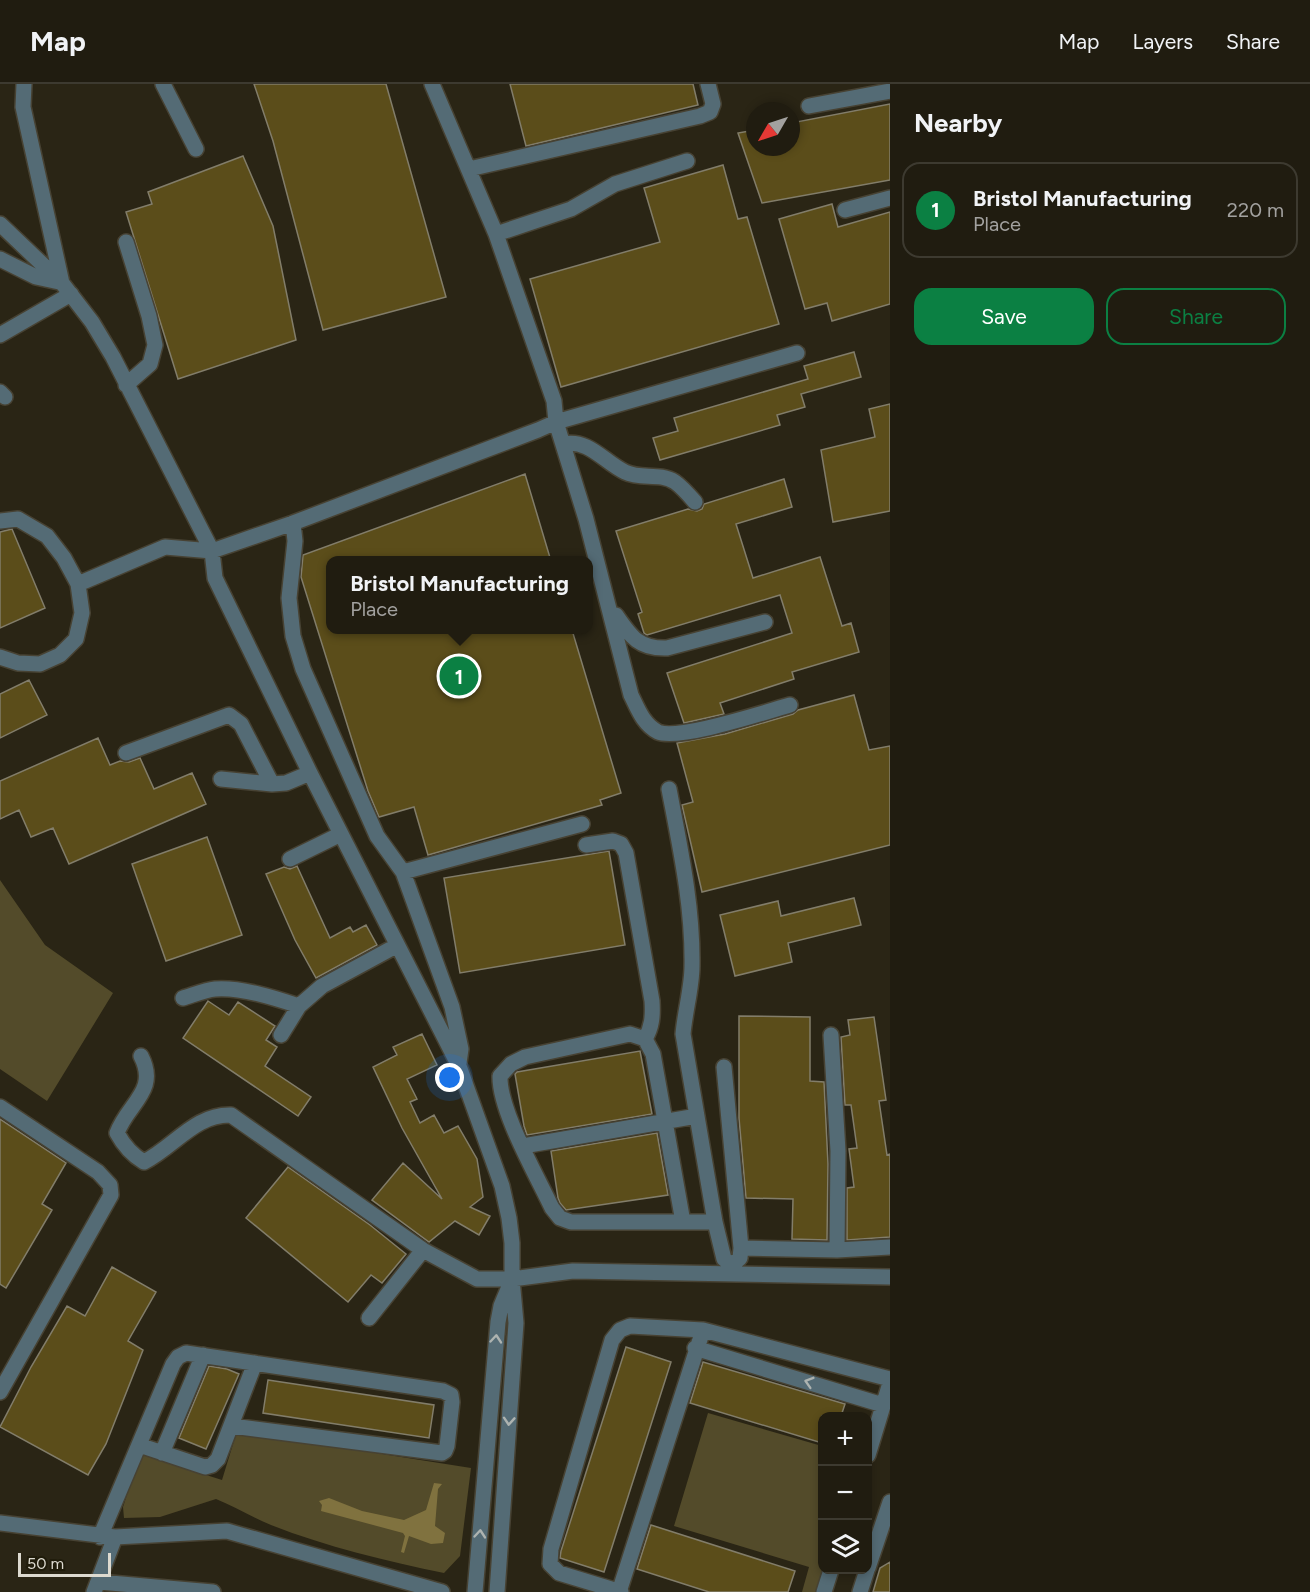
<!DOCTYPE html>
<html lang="en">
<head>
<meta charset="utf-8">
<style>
  :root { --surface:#201c10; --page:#2d291e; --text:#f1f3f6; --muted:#a2a19f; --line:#3d3a30; --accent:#0b8043 }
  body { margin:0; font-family:Figtree,sans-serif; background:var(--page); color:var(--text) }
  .controls { position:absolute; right:18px; bottom:18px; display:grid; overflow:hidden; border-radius:12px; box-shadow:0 3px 9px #0003 }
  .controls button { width:54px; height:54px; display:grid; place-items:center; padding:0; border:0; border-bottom:2px solid var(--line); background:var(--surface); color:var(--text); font:30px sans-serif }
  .compass { position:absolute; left:746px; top:18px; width:54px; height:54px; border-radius:50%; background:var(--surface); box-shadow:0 3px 9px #0003; rotate:231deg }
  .scale { position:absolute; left:18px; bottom:15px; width:93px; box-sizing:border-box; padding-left:6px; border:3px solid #dddad0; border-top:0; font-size:16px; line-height:21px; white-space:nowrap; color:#dddad0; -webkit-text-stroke:4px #201c0b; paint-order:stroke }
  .you { position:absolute; left:450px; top:994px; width:21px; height:21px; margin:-15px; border:4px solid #fff; border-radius:50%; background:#1a73e8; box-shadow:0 0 0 9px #1a73e833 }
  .badge { display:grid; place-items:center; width:39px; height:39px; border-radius:50%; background:var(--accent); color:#fff; font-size:20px; font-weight:700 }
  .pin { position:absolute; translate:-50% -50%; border:3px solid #fff; box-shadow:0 2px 6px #0006 }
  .popup { position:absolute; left:326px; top:472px; width:267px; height:78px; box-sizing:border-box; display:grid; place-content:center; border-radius:12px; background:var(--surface); filter:drop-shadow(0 2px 4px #0005); font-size:20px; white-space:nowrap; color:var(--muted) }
  .popup b { font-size:22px; color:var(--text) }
  .popup::after { content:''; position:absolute; left:50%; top:100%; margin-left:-12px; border:12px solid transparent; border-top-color:var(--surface) }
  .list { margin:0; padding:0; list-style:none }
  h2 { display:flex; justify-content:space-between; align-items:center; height:78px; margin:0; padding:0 24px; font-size:26px }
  h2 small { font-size:20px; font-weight:400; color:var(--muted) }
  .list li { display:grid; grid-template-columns:39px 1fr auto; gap:18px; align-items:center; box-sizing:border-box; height:96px; margin:0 12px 12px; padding:0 12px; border:2px solid var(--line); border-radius:18px }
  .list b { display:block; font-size:22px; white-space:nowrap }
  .list p { margin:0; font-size:20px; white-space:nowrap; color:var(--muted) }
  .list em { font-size:20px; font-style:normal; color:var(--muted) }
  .actions { display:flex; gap:12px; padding:18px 24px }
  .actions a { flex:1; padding:14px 0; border:2px solid var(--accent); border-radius:18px; text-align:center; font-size:21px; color:var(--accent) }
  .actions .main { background:var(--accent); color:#fff }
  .icon { flex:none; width:33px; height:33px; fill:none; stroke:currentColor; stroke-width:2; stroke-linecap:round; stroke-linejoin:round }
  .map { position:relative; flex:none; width:890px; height:1508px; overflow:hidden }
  header { display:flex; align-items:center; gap:36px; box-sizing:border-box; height:84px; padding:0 30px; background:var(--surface); border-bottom:2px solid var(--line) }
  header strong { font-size:28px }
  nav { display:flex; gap:33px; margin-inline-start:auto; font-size:21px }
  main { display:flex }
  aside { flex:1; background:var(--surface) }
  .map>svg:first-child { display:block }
  .green { fill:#534b2a }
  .water { fill:#80723f }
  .building { fill:#5b4d1a; stroke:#827d6a; stroke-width:1.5 }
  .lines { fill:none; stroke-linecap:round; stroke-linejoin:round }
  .minor-casing { stroke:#474233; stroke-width:18 }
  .minor { stroke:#546b75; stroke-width:15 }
  .oneway { stroke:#adb3b0 }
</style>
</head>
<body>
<header>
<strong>Map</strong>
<nav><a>Map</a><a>Layers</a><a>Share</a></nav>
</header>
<main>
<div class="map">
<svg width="890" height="1508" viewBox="0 0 890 1508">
  <rect width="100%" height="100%" fill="#2a2515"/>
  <!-- green -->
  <path class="green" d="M0 796 45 861 113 909 47 1017 0 985Z
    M708 1329 822 1362V1486H827L819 1508H802L809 1483 674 1442Z
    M237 1347 471 1384 460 1472 444 1489C386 1477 327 1463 271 1441 252 1433 235 1423 216 1415L160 1433 124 1434 123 1423 140 1370 222 1396Z"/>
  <!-- water -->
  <path class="water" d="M434 1399 442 1400 438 1405 435 1442 445 1449 443 1459 431 1460 409 1452 404 1469 401 1468 405 1452 403 1449 321 1427 322 1421 319 1417 329 1414 362 1427 404 1436 426 1426Z"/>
  <!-- building -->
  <path class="building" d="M254 0H386L446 213 323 246 273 57Z
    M510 0H693L698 21 526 62Z
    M890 20V96L762 119 738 49 755 46V63H791V39Z
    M243 72 273 142 296 256 178 295 126 128 152 120 148 108Z
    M723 81 738 135 747 133 779 240 561 303 530 195 660 158 644 104Z
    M832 120 838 143 890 128V220L832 237 827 219 805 225 779 135Z
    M854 268 861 293 801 310 805 323 777 331 780 341 660 376 653 354 678 347 674 334 808 295 804 282Z
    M890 320V427L833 438 821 366 875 353 869 325Z
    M525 390 551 477H330V546H572L621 709 600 716 602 721 428 771 414 723 379 733 368 707 301 493 303 471Z
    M784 395 792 423 736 440 753 494 820 473 842 542 851 539 859 568 792 588 794 595 720 619 724 630 684 639 667 589 792 549 780 511 647 551 644 549 638 530 642 528 616 447 688 425 697 427 702 425 704 420Z
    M12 445 45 524 0 544V448Z
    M29 596 47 631 0 654V610Z
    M854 611 869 666 890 662V761L702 808 682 721 693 718 677 659 725 650 793 630 798 626Z
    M98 654 110 681 120 677 129 678 140 674 154 705 192 689 206 720 69 780 53 744 31 753 19 726 0 735V697Z
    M207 753 242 851 166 877 132 780Z
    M609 767 625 861 460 889 444 794Z
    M297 782 330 854 350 843 353 848 366 841 377 861 316 894 295 856 266 790 284 783 290 785Z
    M854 814 861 841 788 859 792 878 735 892 720 831 778 817 781 832Z
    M208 917 229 931 238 918 275 942 266 956 277 963 265 982 311 1013 298 1032 183 954Z
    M739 932 810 933V997L824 998 828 1080 827 1156 792 1155 793 1115 746 1114 739 1034Z
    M874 933 886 1016 879 1017 887 1071 890 1070V1153L847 1156V1104L854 1103 849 1065 857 1064 851 1021H845L841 953 850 951 848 936Z
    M422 950 437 981 407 995 417 1015 410 1018 420 1039 434 1031 444 1049 458 1042 477 1075 483 1113 470 1123 490 1132 479 1151 455 1137 429 1158 372 1116 403 1079 442 1115 402 1044 373 983 397 971 393 963Z
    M640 967 652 1030 527 1051 524 1042 515 990 517 988Z
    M0 1035 66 1079 42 1120 52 1126 6 1204 0 1200Z
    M657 1049 668 1111 566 1126 560 1119 558 1114 551 1067Z
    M288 1083 370 1141 406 1170 382 1199 371 1191 348 1218 246 1134Z
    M112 1183 156 1208 128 1257 143 1266 106 1360 88 1391 0 1343 31 1283 67 1222 85 1232Z
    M626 1263 671 1278 604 1488 560 1474 561 1467Z
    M703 1278 845 1320 841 1332H822V1359L690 1319Z
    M209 1282 227 1285 239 1290 206 1365 179 1354Z
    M268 1296 434 1321 429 1354 263 1329Z
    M651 1441 795 1487 788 1508H709L637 1485Z
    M890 1478V1508H873L880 1484Z"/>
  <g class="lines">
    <!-- minor casing -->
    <g class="minor-casing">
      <path id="minor" d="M24 0 23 23 62 199
        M163 0 196 65
        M809 22 890 7
        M469 85 700 32 710 28 713 20 708 0
        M845 126 890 114
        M0 140 62 199 92 238 113 273 212 467 215 494 310 689 459 982 502 1102 509 1134 512 1159V1195L516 1239 497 1508
        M496 150 571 125 615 100 687 77
        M0 175 36 193 59 198
        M0 251 71 210
        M126 301 150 280 155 261 149 232 126 158
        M0 308 5 313
        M564 360C589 355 604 378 625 388 641 396 659 388 675 398 682 403 689 411 695 418
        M0 437 18 435 47 452 64 474 78 500
        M293 439 295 457 289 514 293 552 303 585 377 752 403 788
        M616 531C631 553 639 565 667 564L765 538
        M0 573 18 579 40 580 60 571 76 555 82 529 78 500 165 463 212 467 293 439 538 346 556 338 554 317 496 150 432 0
        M790 621C765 628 678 657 658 648 643 640 638 625 631 611L586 435 556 338 797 269
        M126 669 229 631 241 640 272 700
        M221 695 272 700 286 699 310 689
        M669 705C680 763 693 822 692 882 692 903 685 927 683 950L715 1138 724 1175 732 1181
        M586 761 613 757 621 760 626 769 652 917C653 932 652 943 645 955
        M290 775 341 750
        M183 914C193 911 205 906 215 905 241 903 275 914 299 922
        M281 951 299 922 322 902 396 862
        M141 972C159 1007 128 1019 117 1049 124 1062 132 1071 144 1078 175 1062 195 1030 231 1031L423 1166 477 1195H512L573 1187 890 1193
        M459 979 461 965 452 923 403 788 582 740
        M724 983 741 1164 740 1174 732 1181 733 1190
        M0 1023 98 1088 110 1101 111 1111 0 1308
        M523 1062 697 1032
        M683 1138H571L560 1134 552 1124C536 1090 499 1026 500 992L511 980 525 973 630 950 645 955 653 970 683 1138H715
        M741 1164 837 1166 838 1067 831 951
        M837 1166 890 1163
        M369 1234 423 1166
        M695 1264 883 1321
        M139 1361 205 1383 212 1381 218 1375 255 1279
        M162 1369 203 1271
        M868 1371 890 1299
        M0 1439 115 1453 227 1447 442 1508
        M100 1453 173 1280 178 1273 186 1269 443 1307 451 1311 452 1318 447 1362 445 1367 442 1369 232 1342
        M868 1484 890 1418
        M99 1498 213 1508
        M94 1508 115 1453
        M475 1508 498 1238 501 1222 511 1198
        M619 1508 703 1246
        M621 1508 559 1489 550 1480 551 1465 612 1256 620 1246 630 1242 703 1246 890 1295
        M824 1508 831 1486
        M860 1508 867 1486"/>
    </g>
    <!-- minor -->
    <use href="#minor" class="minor"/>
  </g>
  <!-- one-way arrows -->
  <defs><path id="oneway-chevron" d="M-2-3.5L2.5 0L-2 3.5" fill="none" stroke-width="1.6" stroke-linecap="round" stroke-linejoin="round" transform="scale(1.5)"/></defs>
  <g class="oneway">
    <use href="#oneway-chevron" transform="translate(496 1255) rotate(-85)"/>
    <use href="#oneway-chevron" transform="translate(809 1298) rotate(-163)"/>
    <use href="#oneway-chevron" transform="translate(509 1337) rotate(94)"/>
    <use href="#oneway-chevron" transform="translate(480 1450) rotate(-85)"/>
  </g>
</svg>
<div class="controls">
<button>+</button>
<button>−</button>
<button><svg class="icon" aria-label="layers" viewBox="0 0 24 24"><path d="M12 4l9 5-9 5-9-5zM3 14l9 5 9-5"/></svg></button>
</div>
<svg class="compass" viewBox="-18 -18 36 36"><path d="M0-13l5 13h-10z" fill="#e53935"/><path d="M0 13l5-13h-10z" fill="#a2a19f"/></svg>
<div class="scale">50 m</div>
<div class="you"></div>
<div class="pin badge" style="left:459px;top:592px">1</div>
<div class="popup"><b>Bristol Manufacturing</b>Place</div>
</div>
<aside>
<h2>Nearby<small></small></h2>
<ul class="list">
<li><span class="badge">1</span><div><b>Bristol Manufacturing</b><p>Place</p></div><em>220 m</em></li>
</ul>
<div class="actions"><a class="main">Save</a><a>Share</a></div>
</aside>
</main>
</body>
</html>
